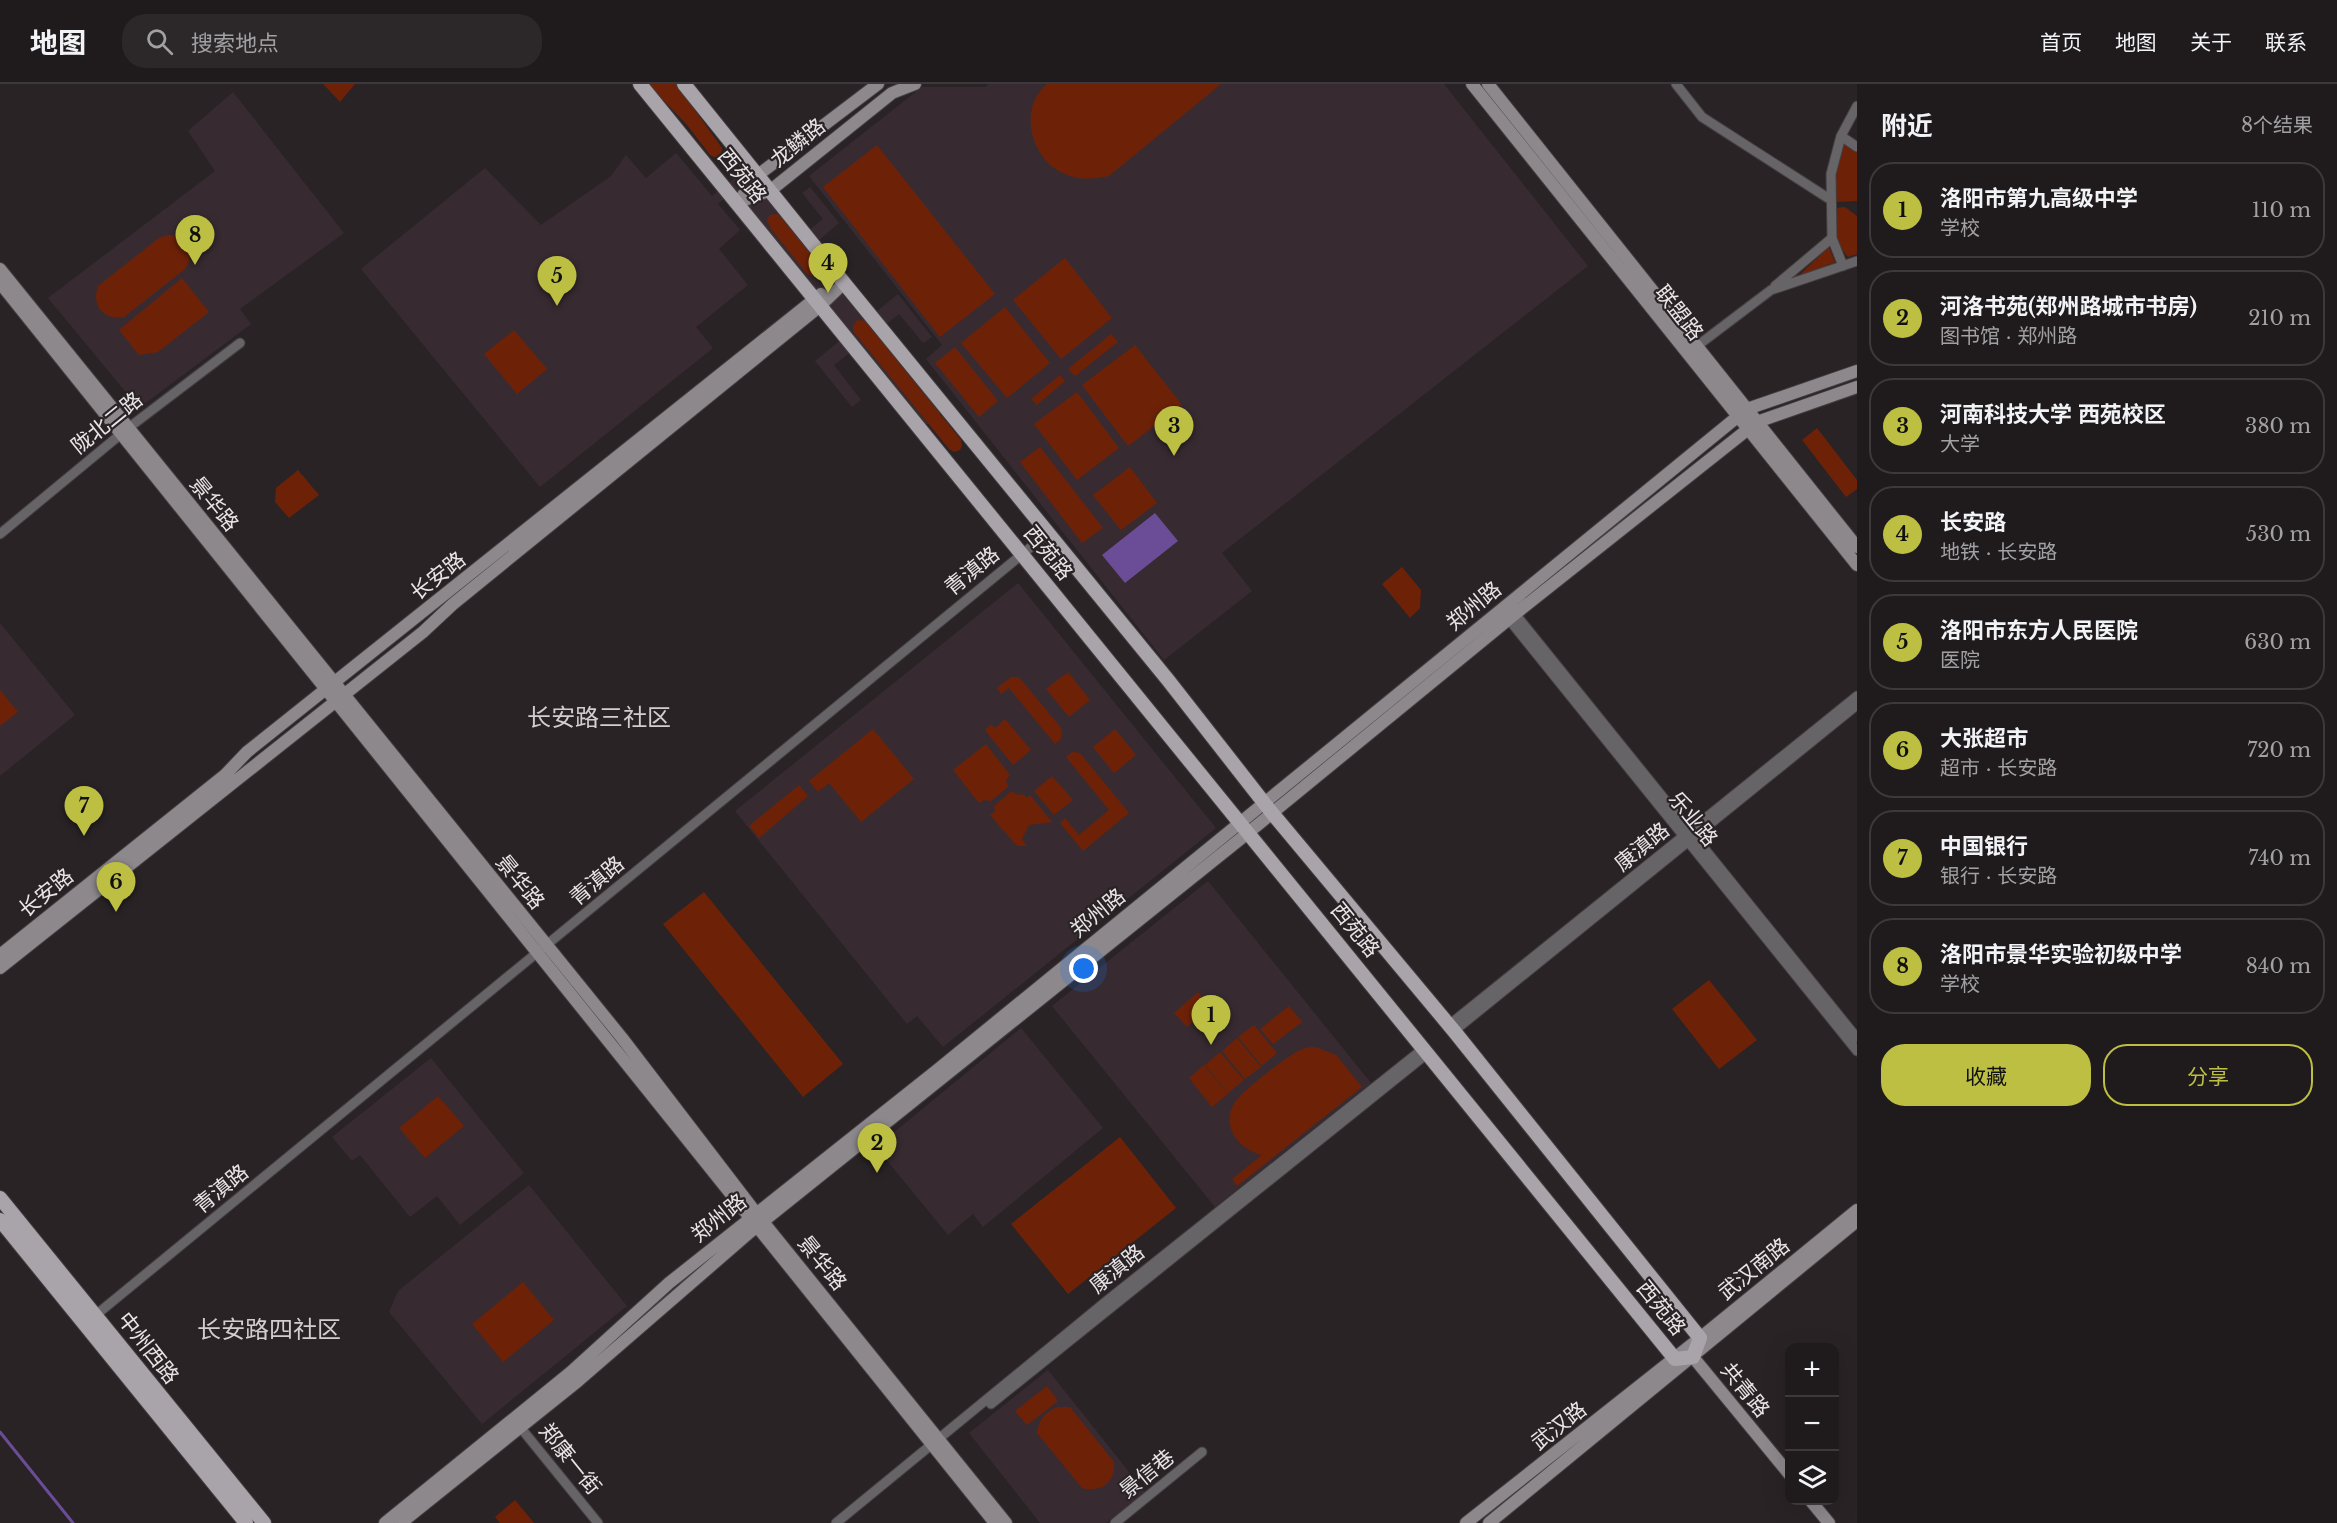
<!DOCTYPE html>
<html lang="zh">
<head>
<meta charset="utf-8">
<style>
  :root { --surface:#1f1a1c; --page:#2c2729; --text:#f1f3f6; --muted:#a1a1a3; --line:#3c383b; --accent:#bdbf43 }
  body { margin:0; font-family:"Libre Baskerville","Noto Sans SC",serif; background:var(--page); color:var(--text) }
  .controls { position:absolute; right:18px; bottom:18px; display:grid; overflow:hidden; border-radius:12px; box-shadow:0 6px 24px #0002 }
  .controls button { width:54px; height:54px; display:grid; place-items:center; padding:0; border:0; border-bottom:2px solid var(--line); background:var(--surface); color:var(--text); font:30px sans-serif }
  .you { position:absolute; left:1084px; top:885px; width:21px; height:21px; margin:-15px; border:4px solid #fff; border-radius:50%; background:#1a73e8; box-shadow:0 0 0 9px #1a73e833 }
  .badge { display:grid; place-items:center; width:39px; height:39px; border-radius:50%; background:var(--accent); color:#111; font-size:20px; font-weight:700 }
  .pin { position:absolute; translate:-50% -50px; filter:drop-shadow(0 2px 3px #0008) }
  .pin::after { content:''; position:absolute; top:32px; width:21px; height:18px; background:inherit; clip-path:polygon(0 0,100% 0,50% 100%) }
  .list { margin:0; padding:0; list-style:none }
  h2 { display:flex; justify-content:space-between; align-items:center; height:78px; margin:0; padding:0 24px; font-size:26px }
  h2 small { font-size:20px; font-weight:400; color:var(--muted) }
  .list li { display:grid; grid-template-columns:39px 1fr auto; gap:18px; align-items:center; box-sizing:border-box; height:96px; margin:0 12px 12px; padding:0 12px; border:2px solid var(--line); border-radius:24px }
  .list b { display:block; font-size:22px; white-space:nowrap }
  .list p { margin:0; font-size:20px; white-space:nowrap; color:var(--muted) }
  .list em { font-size:20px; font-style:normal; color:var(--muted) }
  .actions { display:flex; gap:12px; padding:18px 24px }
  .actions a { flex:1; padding:14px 0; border:2px solid var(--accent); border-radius:24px; text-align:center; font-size:21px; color:var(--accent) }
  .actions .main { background:var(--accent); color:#111 }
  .icon { flex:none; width:33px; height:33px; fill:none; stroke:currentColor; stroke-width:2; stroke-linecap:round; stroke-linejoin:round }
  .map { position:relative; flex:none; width:1857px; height:1439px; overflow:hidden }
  header { display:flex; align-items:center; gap:36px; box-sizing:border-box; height:84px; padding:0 30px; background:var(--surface); border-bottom:2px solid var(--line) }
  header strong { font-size:28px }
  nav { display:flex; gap:33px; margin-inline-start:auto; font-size:21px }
  .search { width:420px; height:54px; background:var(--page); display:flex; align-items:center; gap:15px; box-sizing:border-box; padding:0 21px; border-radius:24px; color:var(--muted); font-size:22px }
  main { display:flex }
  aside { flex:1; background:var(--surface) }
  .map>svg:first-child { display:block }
  .built { fill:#372b31 }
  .green { fill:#6d2208 }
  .water { fill:#6a4c97 }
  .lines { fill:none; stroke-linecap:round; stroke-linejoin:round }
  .stream { stroke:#6a4c97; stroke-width:3 }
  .street-casing { stroke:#443e41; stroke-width:11 }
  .secondary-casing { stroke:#443e41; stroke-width:14 }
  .primary-casing { stroke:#443e41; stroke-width:16 }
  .street { stroke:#676467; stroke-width:9 }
  .secondary { stroke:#8c888c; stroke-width:12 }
  .primary { stroke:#a9a4a9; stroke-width:14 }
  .labels { text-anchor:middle; stroke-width:4.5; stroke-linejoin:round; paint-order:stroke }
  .street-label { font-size:21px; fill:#e9e5e6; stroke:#292326 }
  .quarter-label { font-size:24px; fill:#d5ccd0; stroke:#292326 }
</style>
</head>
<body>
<header>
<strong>地图</strong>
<div class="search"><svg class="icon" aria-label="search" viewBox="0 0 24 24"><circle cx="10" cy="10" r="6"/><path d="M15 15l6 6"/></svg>搜索地点</div>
<nav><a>首页</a><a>地图</a><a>关于</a><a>联系</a></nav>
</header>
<main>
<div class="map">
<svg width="1857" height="1439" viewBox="0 0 1857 1439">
  <rect width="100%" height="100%" fill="#292326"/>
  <!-- built -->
  <path class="built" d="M989 0H1444L1588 182 1222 469 1252 507 1164 576 926 275 942 261 809 92 922 3H986Z
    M233 8 344 149 240 225 251 240 139 324 48 214 215 87 188 47Z
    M676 69 712 112 748 83 803 151 823 135 802 109 810 103 839 139 812 162 870 233 898 210 932 253 923 259 899 230 879 246 944 327 917 348 852 267 834 281 861 316 852 323 815 277 842 255 727 112 718 120 740 146 719 165 748 201 696 243 713 264 540 403 361 185 485 84 541 141 611 92 626 71 646 94Z
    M1018 499 1216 744 943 963 917 932 907 940 735 727Z
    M0 539 75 631 0 692Z
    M1208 797 1371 999 1215 1123 1052 922Z
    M1021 944 1103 1044 983 1143 973 1130 948 1151 876 1063Z
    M431 974 524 1089 460 1141 437 1112 410 1133 360 1071 352 1077 332 1053Z
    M529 1101 627 1222 482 1340 389 1228 398 1207Z
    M1048 1286 1145 1408 1106 1439H1040L969 1349Z"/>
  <!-- green -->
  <path class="green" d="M323 0H355L340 18Z
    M648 0H676L722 64 721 73H714L710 71 687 41Z
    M1047 0H1221L1109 92C1093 95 1079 97 1063 89 1030 74 1018 24 1047 0Z
    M1844 57 1857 66V117L1835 118V90Z
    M877 61 995 210 940 253 823 103Z
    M1845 123 1857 132V170L1848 173C1834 156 1836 144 1835 124Z
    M776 130 779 131 822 184 823 187 818 194 807 190 771 145 767 136 770 131Z
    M168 151H175L187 160 190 166 189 178 185 185 124 233C104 237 91 222 98 202L159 154Z
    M1829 163 1835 178 1797 193Z
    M1065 174 1112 234 1061 275 1013 216Z
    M182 194 209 228 158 268 139 271 119 246Z
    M1005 223 1050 279 1007 314 961 259Z
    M857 236 865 237 961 356 962 362 960 366 954 368 949 365 853 247V242Z
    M514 246 547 285 517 310 484 270Z
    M1111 250 1118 258 1075 292 1068 285Z
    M1135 261 1182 321 1128 362 1082 301Z
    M955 263 998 317 979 333 935 279Z
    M1060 291 1065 297 1037 321 1031 315Z
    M1077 308 1119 364 1077 396 1034 340Z
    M1817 344 1857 396V405L1846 413 1802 356Z
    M1040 363 1103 444 1082 459 1020 378Z
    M1130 383 1157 419 1121 446 1093 411Z
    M298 386 319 411 289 434 275 418 276 404Z
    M1402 483 1421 506 1420 524 1410 534 1382 500Z
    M1068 588 1090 616 1069 633 1046 605Z
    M1011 593H1019L1062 645 1061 655 1055 660 1009 604 1001 610 997 604Z
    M0 606 18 628 0 642Z
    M1005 635 1031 666 1013 681 985 646 991 640 995 644Z
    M873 645 914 695 861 738 829 699 818 708 809 697Z
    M1115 645 1136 671 1114 689 1093 663Z
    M986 660 1010 691 1006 696 1008 703 991 717 984 716 979 719 953 686Z
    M1072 668 1080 669 1129 729 1083 767 1060 739 1065 734 1079 751 1109 726 1066 673Z
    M1052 692 1073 716 1054 731 1034 707Z
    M799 701 808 712 759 754 749 742Z
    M1012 707 1018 711 1023 710 1027 714 1030 711 1052 738 1029 741 1022 755 1027 762H1017L990 731 995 727 994 722Z
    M704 808 843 980 803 1013 663 840Z
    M1709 896 1757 956 1719 985 1672 925Z
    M1198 908 1211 923 1187 943 1174 929Z
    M1289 922 1302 938 1273 960 1260 945Z
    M1254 941 1277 969 1262 982 1238 953Z
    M1237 954 1261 983 1245 995 1222 967Z
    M1316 963 1336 971 1362 1003 1237 1102 1232 1095 1262 1071C1238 1065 1220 1041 1235 1018 1243 1006 1285 974 1298 967 1303 964 1309 963 1316 963Z
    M1220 968 1244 996 1228 1009 1205 981Z
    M1204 981 1228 1010 1212 1023 1189 994Z
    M438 1012 464 1042 425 1074 399 1044Z
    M1120 1053 1176 1124 1068 1210 1011 1140Z
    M523 1198 554 1236 503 1278 472 1240Z
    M1047 1302 1058 1317 1027 1341 1015 1327Z
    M1058 1323H1070L1114 1378C1116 1398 1101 1409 1082 1404L1037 1349C1039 1336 1045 1327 1058 1323Z
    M515 1416 534 1439H500L495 1433Z"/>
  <!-- water -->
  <path class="water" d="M1155 429 1178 457 1125 499 1102 471Z"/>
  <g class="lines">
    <!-- stream -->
    <path class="stream" d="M0 1348 73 1439"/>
    <!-- street casing -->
    <g class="street-casing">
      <path id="street" d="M1676 0 1702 33 1831 116
        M1841 52 1857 63
        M1843 182 1832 154 1831 90 1841 52 1857 22
        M1775 202 1832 154
        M1697 262 1771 206 1857 177
        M0 450 127 345 240 259
        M1512 526 1857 954
        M1506 532 1857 967
        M1449 941 1857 612
        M1454 947 1857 621
        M91 1235 1048 449
        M991 1320 1428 969
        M516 1338 598 1439
        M836 1439 1109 1215 1424 964
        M1115 1439 1202 1368"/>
    </g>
    <!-- secondary casing -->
    <g class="secondary-casing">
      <path id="secondary" d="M1472 0 1857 481
        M1488 0 1857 463
        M738 118 758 91 878 0
        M737 119 771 106 892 9 915 0
        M0 185 622 954 756 1129 1006 1439
        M0 199 995 1439
        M0 871 225 691 247 668 821 210
        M0 884 423 548 453 520 820 222 844 199
        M1693 1273 1790 1391
        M1810 1416 1829 1439
        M385 1439 571 1288 669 1199 936 987 1747 325 1857 287
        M401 1439 578 1297 750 1148 1249 748 1515 530 1757 338 1857 303
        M1466 1439 1700 1254 1857 1126
        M1489 1439 1857 1137"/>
    </g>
    <!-- primary casing -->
    <g class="primary-casing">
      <path id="primary" d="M640 0 1675 1275 1693 1273 1700 1254 1454 947 1272 729 1168 596 844 199 684 0
        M0 1114 264 1439
        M0 1136 246 1439"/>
    </g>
    <!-- street -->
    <use href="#street" class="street"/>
    <!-- secondary -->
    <use href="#secondary" class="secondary"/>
    <!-- primary -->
    <use href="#primary" class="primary"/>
  </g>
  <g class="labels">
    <!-- street labels -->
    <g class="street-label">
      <text transform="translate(798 59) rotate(-39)" y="7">龙鳞路</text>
      <text transform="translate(742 92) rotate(51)" y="7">西苑路</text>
      <text transform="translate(1679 229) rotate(52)" y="7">联盟路</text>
      <text transform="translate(107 339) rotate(-39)" y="7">陇北二路</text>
      <text transform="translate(214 420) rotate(51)" y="7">景华路</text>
      <text transform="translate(1048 469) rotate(51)" y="7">西苑路</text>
      <text transform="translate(972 487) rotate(-39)" y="7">青滇路</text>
      <text transform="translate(438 492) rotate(-38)" y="7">长安路</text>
      <text transform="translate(1474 522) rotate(-39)" y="7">郑州路</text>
      <text transform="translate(1693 735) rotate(51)" y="7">乐业路</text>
      <text transform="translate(1642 763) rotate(-39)" y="7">康滇路</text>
      <text transform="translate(597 797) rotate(-40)" y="7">青滇路</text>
      <text transform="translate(520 798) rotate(51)" y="7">景华路</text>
      <text transform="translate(46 809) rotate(-39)" y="7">长安路</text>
      <text transform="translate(1098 829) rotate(-39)" y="7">郑州路</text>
      <text transform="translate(1355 846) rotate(51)" y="7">西苑路</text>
      <text transform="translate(221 1105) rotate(-39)" y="7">青滇路</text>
      <text transform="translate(719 1134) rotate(-38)" y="7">郑州路</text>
      <text transform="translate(822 1179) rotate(51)" y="7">景华路</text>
      <text transform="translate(1117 1185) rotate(-39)" y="7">康滇路</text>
      <text transform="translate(1754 1185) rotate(-39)" y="7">武汉南路</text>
      <text transform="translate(1661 1224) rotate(51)" y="7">西苑路</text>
      <text transform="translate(148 1264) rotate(52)" y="7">中州西路</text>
      <text transform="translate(1745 1306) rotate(51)" y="7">共青路</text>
      <text transform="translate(1559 1342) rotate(-38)" y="7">武汉路</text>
      <text transform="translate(570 1375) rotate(51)" y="7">郑康一街</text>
      <text transform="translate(1147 1390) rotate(-39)" y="7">景信巷</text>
    </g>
    <!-- quarter labels -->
    <g class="quarter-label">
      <text x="599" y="642">长安路三社区</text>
      <text x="269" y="1254">长安路四社区</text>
    </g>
  </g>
</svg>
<div class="controls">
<button>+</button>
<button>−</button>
<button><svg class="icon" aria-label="layers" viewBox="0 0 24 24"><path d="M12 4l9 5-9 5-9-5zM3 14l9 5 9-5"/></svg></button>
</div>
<div class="you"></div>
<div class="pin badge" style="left:1211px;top:961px">1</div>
<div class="pin badge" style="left:877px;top:1089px">2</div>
<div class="pin badge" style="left:1174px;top:372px">3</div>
<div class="pin badge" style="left:828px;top:209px">4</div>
<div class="pin badge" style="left:557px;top:222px">5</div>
<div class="pin badge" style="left:116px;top:828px">6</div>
<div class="pin badge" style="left:84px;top:752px">7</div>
<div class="pin badge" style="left:195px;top:181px">8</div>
</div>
<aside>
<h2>附近<small>8个结果</small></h2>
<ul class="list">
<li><span class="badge">1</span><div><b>洛阳市第九高级中学</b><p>学校</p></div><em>110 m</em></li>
<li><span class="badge">2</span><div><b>河洛书苑(郑州路城市书房)</b><p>图书馆 · 郑州路</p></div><em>210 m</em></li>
<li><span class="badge">3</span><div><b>河南科技大学 西苑校区</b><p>大学</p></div><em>380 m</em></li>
<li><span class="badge">4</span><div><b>长安路</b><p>地铁 · 长安路</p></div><em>530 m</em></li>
<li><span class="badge">5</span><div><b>洛阳市东方人民医院</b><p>医院</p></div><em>630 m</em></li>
<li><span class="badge">6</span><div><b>大张超市</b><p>超市 · 长安路</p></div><em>720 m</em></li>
<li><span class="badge">7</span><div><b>中国银行</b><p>银行 · 长安路</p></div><em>740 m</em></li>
<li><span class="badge">8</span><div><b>洛阳市景华实验初级中学</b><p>学校</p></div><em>840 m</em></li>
</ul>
<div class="actions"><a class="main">收藏</a><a>分享</a></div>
</aside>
</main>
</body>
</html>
